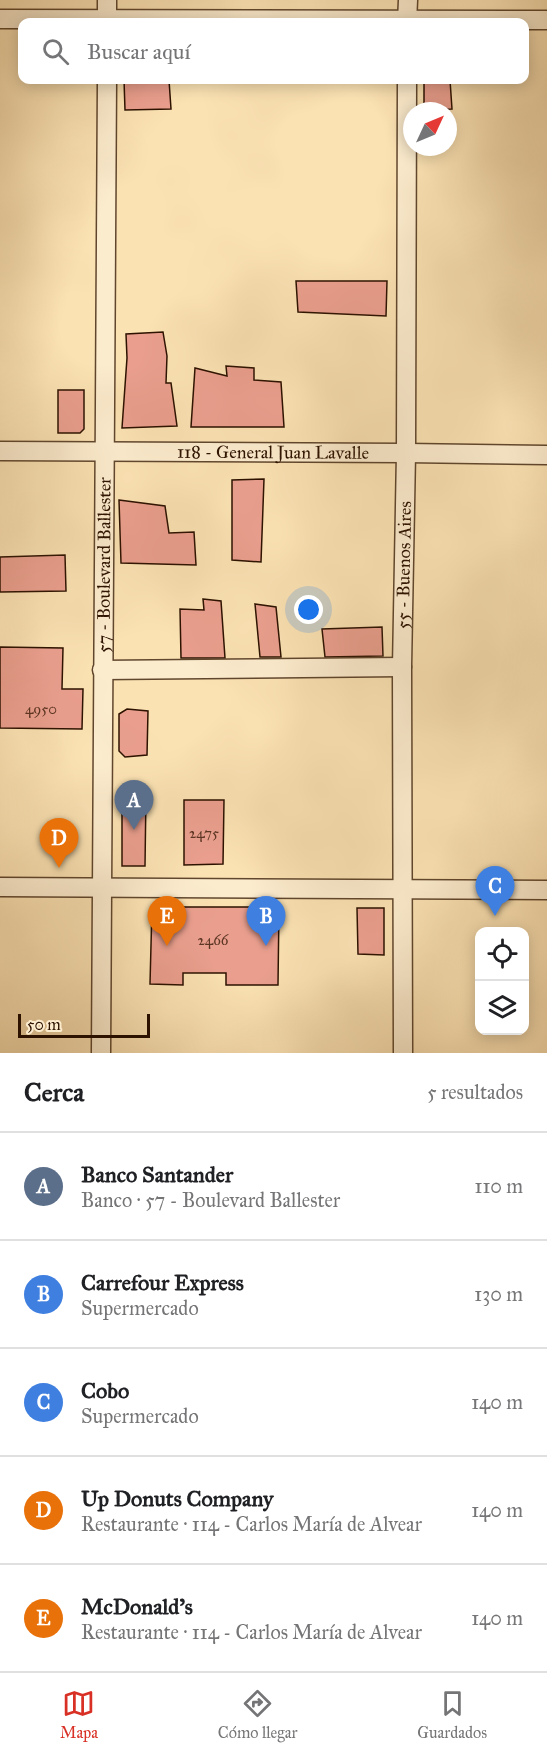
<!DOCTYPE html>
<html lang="es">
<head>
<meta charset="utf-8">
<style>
  :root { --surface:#fff; --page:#f6f6f6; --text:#202124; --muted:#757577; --line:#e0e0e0; --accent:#d93025 }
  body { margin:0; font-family:"IM FELL Great Primer",serif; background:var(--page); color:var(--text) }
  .controls { position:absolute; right:18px; bottom:18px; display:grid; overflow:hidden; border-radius:12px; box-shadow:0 3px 15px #0003 }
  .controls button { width:54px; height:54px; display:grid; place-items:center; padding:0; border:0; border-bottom:2px solid var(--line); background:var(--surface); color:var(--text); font:30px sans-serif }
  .compass { position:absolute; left:403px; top:102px; width:54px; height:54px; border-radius:50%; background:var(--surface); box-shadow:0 3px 15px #0003; rotate:46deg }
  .scale { position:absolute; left:18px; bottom:15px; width:132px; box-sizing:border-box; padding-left:6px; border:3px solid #2d1200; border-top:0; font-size:16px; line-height:21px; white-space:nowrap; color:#2d1200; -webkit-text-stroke:4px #fcecce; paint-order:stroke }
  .you { position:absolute; left:309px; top:610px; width:21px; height:21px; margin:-15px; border:4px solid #fff; border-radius:50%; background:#1a73e8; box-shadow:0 0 0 9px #1a73e833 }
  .badge { display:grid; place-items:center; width:39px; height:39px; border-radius:50%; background:var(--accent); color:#fff; font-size:20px; font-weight:700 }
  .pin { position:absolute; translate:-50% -50px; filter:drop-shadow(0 2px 3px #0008) }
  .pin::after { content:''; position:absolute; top:32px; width:21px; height:18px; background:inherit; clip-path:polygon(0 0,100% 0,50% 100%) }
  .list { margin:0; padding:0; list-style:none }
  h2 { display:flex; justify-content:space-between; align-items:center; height:78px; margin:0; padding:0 24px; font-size:26px }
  h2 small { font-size:20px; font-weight:400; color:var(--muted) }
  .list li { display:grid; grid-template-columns:39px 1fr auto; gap:18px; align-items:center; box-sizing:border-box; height:108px; padding:0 24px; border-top:2px solid var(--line) }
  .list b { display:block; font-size:22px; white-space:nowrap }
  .list p { margin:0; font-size:20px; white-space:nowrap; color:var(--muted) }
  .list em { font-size:20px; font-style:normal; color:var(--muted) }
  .icon { flex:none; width:33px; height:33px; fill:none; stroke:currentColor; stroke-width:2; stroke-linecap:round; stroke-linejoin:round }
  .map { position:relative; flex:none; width:547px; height:1053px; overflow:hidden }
  .search { position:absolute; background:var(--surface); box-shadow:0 3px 15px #0003; left:18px; right:18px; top:18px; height:66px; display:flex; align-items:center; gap:15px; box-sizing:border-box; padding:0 21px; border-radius:12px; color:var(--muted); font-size:22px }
  .sheet { height:618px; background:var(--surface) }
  nav { display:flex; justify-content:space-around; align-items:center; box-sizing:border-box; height:84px; border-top:2px solid var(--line); background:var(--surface); font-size:16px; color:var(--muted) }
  nav a { display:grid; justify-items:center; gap:3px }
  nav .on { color:var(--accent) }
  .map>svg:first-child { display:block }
  .building { fill:#ea9f8e; stroke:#2d1200; stroke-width:1.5 }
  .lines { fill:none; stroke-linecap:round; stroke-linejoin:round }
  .minor-casing { stroke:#60462d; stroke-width:21 }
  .minor { stroke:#fcecce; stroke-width:18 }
  .labels { text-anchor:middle; stroke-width:4.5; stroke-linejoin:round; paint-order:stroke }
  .number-label { font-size:15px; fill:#5c3524 }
  .street-label { font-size:18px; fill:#2d1200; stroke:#fcecce }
</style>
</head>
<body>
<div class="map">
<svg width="547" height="1053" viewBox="0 0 547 1053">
  <rect width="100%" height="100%" fill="#fbe2b3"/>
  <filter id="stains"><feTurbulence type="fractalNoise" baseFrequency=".00333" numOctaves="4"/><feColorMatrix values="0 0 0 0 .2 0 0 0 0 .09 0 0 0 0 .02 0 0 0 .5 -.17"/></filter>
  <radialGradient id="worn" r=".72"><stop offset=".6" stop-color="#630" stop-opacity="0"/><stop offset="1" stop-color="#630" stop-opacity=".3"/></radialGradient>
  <!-- building -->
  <path class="building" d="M124 80H169L171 109 125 110Z
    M424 80H450L452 109 424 110Z
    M296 281H387L386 316 298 312Z
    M163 332 167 356 166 383H171L177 426 122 428 127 358 126 334Z
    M226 366 254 368V380L281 382 284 427H191L195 368 227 376Z
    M58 390H84V429L80 433H58Z
    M264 479 261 562 232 560V480Z
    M119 500 165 506 169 533 194 532 196 565 121 563Z
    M65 555 66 591 0 592V557Z
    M203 599 221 601 225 658H181L180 609 204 610Z
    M255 604 276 607 281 657H260Z
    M382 627 383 656 325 657 322 629Z
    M0 647 63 648 62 689H83L82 729 0 728Z
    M127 709 148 711 147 755 125 757 119 751V714Z
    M122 794H146L145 866H122Z
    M184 800H224L223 864 184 865Z
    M152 907H279L278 985H226V973H183V985L150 984Z
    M357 908H384V955L358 954Z"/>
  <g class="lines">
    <!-- minor casing -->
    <g class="minor-casing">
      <g id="minor">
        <path d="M0 19 547 20"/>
        <path d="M107 22V0"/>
        <path d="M407 22 408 0"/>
        <path id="s1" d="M0 451 406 453 547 455"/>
        <path d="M102 670 402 667"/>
        <path d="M0 887 547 890"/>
        <path id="s2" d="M101 1053 107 80"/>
        <path id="s3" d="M403 1053 402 667 406 453 407 80"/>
      </g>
    </g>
    <!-- minor -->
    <use href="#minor" class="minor"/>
  </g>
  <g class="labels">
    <!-- number labels -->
    <g class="number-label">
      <text x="41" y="714">4950</text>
      <text x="204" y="838">2475</text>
      <text x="213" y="945">2466</text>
    </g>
    <!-- street labels -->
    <g class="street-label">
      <text dy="6" stroke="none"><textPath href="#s1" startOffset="273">118 - General Juan Lavalle</textPath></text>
      <text dy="6" stroke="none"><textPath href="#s2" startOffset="488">57 - Boulevard Ballester</textPath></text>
      <text dy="6" stroke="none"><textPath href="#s3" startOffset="488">55 - Buenos Aires</textPath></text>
    </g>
  </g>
  <rect width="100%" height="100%" filter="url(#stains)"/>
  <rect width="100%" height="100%" fill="url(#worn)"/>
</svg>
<div class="controls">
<button><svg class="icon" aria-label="locate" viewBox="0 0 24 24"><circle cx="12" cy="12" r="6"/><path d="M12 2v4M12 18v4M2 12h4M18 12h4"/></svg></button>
<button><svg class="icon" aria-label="layers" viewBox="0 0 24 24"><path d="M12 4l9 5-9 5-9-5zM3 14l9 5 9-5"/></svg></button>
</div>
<svg class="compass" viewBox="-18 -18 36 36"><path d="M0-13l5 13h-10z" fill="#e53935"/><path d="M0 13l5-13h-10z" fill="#757577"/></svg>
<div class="scale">50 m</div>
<div class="you"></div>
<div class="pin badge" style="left:134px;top:830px;background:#5c6f8a">A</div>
<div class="pin badge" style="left:266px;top:946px;background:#3f7fe0">B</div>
<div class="pin badge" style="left:495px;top:916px;background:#3f7fe0">C</div>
<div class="pin badge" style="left:59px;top:868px;background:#e8710a">D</div>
<div class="pin badge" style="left:167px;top:946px;background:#e8710a">E</div>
<div class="search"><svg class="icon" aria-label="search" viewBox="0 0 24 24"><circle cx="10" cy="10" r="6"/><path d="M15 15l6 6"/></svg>Buscar aquí</div>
</div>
<section class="sheet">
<h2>Cerca<small>5 resultados</small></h2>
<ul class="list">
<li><span class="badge" style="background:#5c6f8a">A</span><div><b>Banco Santander</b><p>Banco · 57 - Boulevard Ballester</p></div><em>110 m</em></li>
<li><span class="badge" style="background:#3f7fe0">B</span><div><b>Carrefour Express</b><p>Supermercado</p></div><em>130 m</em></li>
<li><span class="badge" style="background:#3f7fe0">C</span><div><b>Cobo</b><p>Supermercado</p></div><em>140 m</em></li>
<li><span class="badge" style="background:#e8710a">D</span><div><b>Up Donuts Company</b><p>Restaurante · 114 - Carlos María de Alvear</p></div><em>140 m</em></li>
<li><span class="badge" style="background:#e8710a">E</span><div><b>McDonald's</b><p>Restaurante · 114 - Carlos María de Alvear</p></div><em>140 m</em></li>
</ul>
</section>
<nav>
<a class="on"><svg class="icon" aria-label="map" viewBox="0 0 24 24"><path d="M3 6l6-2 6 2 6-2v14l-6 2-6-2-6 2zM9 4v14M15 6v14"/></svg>Mapa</a>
<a><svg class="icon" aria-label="directions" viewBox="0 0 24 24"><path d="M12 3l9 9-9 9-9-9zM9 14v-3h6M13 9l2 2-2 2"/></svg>Cómo llegar</a>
<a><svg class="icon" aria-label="saved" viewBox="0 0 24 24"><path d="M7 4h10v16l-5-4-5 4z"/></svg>Guardados</a>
</nav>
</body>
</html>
